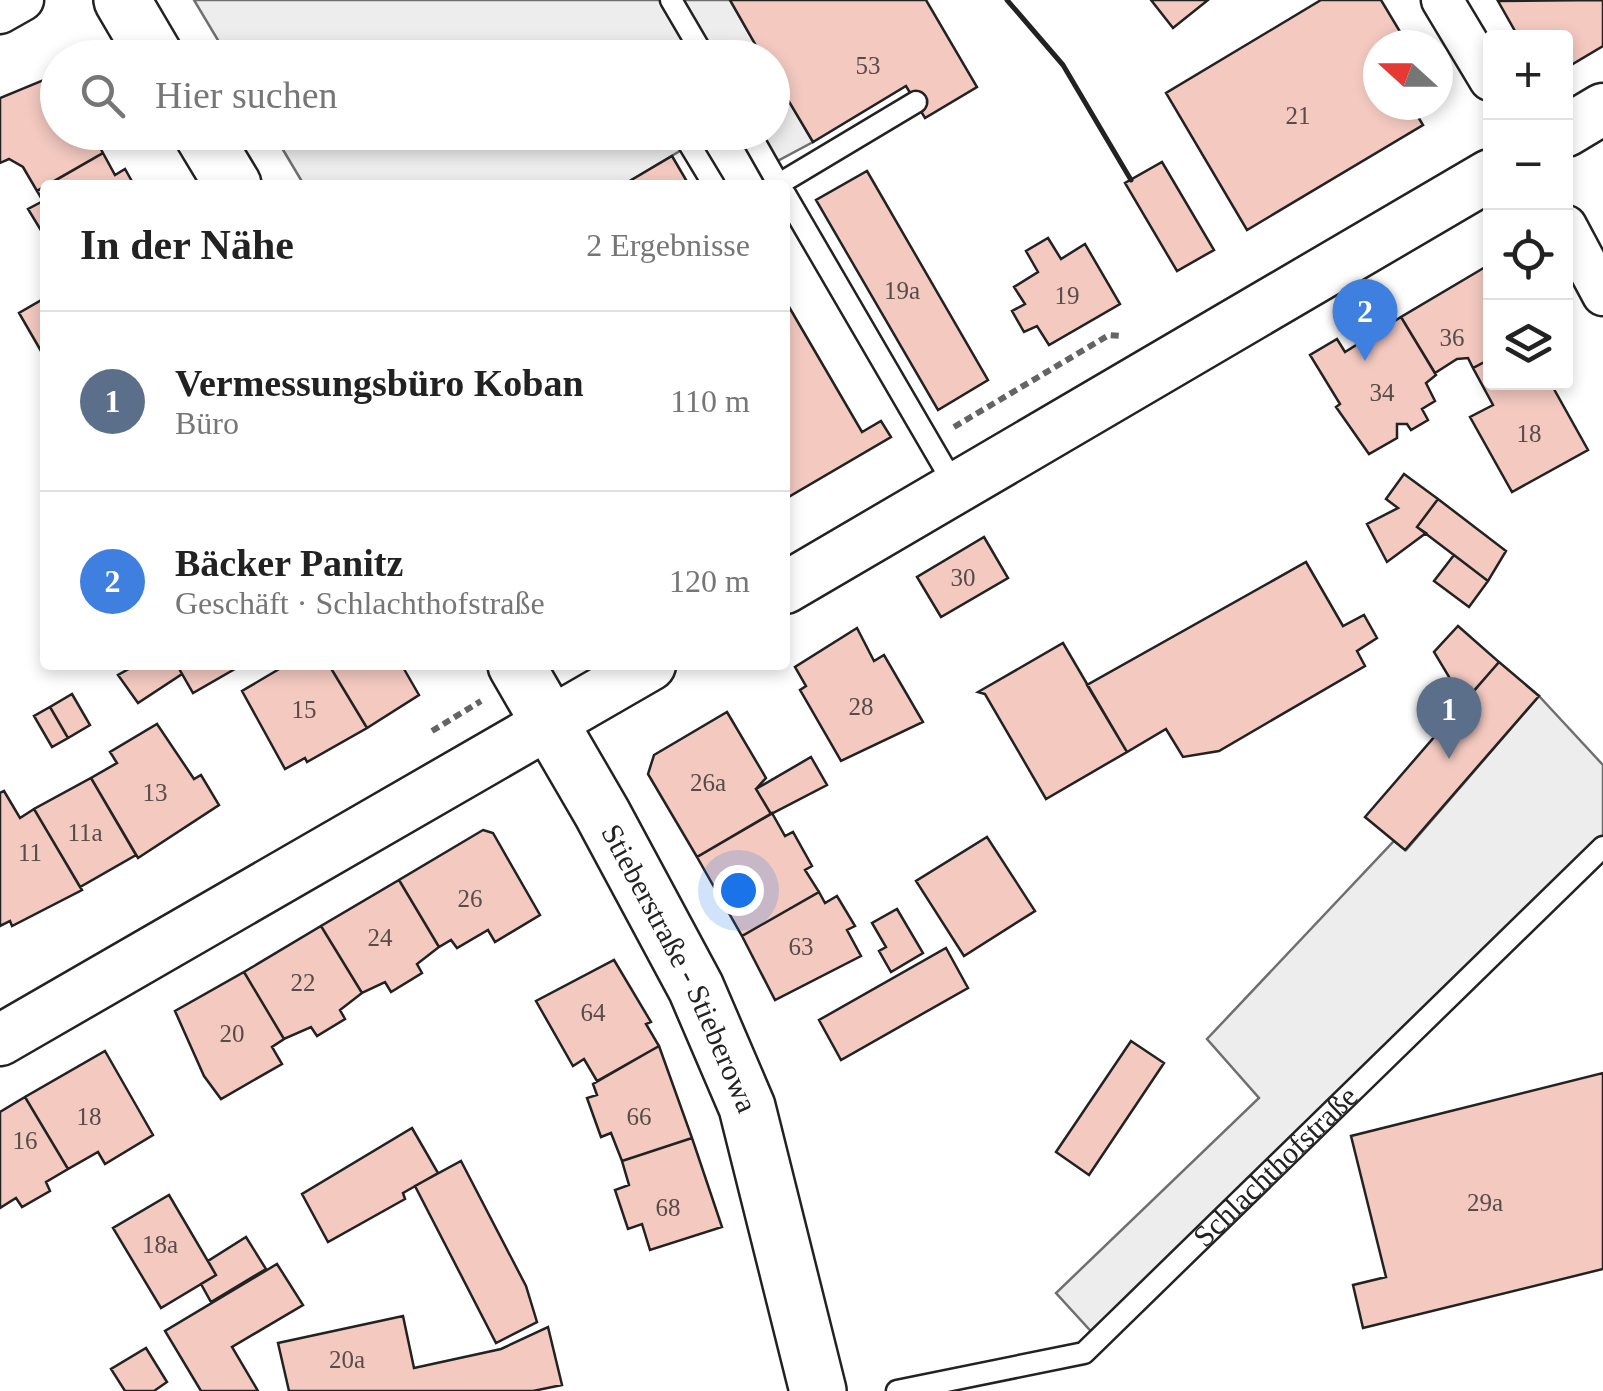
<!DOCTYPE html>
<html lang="de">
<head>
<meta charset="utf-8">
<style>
  :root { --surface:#fff; --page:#f2f2f2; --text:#222; --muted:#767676; --line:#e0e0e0; --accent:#7c3aed }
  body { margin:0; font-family:Georgia,serif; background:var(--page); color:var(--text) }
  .controls { position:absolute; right:30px; top:30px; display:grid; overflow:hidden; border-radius:10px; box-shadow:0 5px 15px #0003 }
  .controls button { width:90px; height:90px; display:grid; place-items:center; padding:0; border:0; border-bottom:2px solid var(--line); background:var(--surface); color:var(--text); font:50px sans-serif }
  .compass { position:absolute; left:1363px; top:30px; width:90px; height:90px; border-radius:50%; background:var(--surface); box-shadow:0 5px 15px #0003; rotate:291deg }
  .you { position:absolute; left:738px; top:890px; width:35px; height:35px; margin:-25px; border:8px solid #fff; border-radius:50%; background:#1a73e8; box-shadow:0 0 0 15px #1a73e833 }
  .badge { display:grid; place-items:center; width:65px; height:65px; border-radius:50%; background:var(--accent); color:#fff; font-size:32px; font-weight:700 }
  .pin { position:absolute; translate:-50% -82px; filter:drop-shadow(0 2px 5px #0008) }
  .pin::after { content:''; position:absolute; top:52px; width:35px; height:30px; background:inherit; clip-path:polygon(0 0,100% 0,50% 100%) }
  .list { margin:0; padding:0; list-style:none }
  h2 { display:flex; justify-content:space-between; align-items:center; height:130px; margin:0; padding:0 40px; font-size:42px }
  h2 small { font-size:32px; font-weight:400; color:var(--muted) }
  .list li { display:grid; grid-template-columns:65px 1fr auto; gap:30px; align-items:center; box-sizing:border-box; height:180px; padding:0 40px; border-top:2px solid var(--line) }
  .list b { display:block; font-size:38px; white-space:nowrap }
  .list p { margin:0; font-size:32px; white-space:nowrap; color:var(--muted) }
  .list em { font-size:32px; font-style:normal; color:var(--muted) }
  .icon { flex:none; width:55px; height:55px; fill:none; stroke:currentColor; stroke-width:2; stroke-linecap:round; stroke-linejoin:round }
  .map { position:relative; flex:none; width:1603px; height:1391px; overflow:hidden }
  .search { position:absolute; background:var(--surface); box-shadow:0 5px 15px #0003; left:40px; top:40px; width:750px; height:110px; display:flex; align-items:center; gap:25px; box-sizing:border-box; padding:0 35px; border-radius:55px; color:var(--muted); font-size:38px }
  .panel { position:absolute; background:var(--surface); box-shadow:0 5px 15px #0003; left:40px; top:180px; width:750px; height:490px; border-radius:10px }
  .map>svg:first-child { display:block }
  .parking { fill:#ededed; stroke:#6f6f6f; stroke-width:2.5 }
  .building { fill:#f3c9c0; stroke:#222; stroke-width:2.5 }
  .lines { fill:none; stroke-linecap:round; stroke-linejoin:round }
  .service-casing { stroke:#222; stroke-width:25 }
  .minor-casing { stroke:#222; stroke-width:45 }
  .tertiary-casing { stroke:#222; stroke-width:55 }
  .primary-casing { stroke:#222; stroke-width:60 }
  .path { stroke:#646464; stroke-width:6; stroke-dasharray:8 5; stroke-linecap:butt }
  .service { stroke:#fff; stroke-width:20 }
  .minor { stroke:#fff; stroke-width:40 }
  .tertiary { stroke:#fff; stroke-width:50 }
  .primary { stroke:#fff; stroke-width:55 }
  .wall { stroke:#222; stroke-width:5 }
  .labels { text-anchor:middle; stroke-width:8; stroke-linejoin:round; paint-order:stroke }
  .number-label { font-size:25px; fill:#564c4a }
  .street-label { font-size:30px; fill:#222; stroke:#fff }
</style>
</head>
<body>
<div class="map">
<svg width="1603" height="1391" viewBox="0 0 1603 1391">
  <rect width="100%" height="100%" fill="#fff"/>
  <!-- parking -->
  <path class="parking" d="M194 0H730L763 57H228Z
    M773 73 813 142 768 166 749 133 772 132Z
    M273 133H710L623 185H304Z
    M1539 696 1603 765V847L1098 1339 1056 1293 1259 1098 1207 1039 1394 841 1406 850Z"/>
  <!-- building -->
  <path class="building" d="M730 0H926L977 87 925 118 906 86 813 142 772 73V58H763Z
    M1151 0H1208L1173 28Z
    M1321 0H1381L1408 45H1378V105H1411L1423 125 1247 230 1166 93Z
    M1603 0V46L1566 68V38H1519L1498 1Z
    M58 74V132H97L93 135 103 153 37 191 23 167 9 159 0 163V98Z
    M103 153 115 175 125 169 134 185H47Z
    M672 156 689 185H623Z
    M1162 162 1214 250 1177 271 1125 183Z
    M867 171 988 380 938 410 816 200Z
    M45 186V237L28 209 43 201 37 191Z
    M1048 238 1061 259 1085 244 1120 304 1049 345 1037 326 1024 332 1012 311 1025 304 1014 287 1038 272 1026 251Z
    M1487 266 1490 273V359L1473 368 1468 358 1457 359 1435 373 1401 317Z
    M45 298V349L41 351 19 313Z
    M785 300 862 432 881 421 891 437 785 499Z
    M1401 317 1436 375 1426 383 1435 401 1422 409 1428 420 1411 430 1407 424H1397V438L1369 454 1336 407 1340 404 1310 355 1337 339 1345 352Z
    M1490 359V382H1550L1588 450 1512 492 1470 417 1493 405 1473 368Z
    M1404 474 1438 499 1417 527 1426 533 1387 562 1367 524 1398 508 1386 499Z
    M1438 499 1506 551 1488 581 1417 527Z
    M984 537 1008 578 941 617 917 577Z
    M1454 555 1488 581 1469 607 1434 581Z
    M1306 562 1343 626 1364 615 1377 638 1357 651 1365 666 1219 751 1183 757 1166 729 1127 752 1087 685Z
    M1458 626 1499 662 1464 702 1434 652Z
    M857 628 874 661 884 655 923 722 841 761 800 690 806 686 795 667Z
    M1063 643 1127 752 1046 799 985 694 978 692Z
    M1499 662 1539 696 1405 850 1365 817Z
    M136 665H177L182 674 138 703 118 675Z
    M177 665H239L240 666 193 693Z
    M286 665H329L367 728 307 762 305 758 285 769 242 691Z
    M329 665H410L404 669 419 695 367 728Z
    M72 694 90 725 68 738 50 707Z
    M50 707 68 738 52 747 34 716Z
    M727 712 766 778 756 789 771 814 697 857 648 774 654 755Z
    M157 724 194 779 201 775 219 805 138 858 91 778 117 763 110 752Z
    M811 757 827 785 771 814 756 789Z
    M91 778 136 855 80 887 34 809Z
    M4 791 20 818 34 809 82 890 12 926 10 921 0 926V793Z
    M772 813 785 836 793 832 812 866 805 870 819 892 742 936 697 857Z
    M483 830 493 833 540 915 495 942 488 930 457 948 451 940 439 947 399 880Z
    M987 837 1035 911 964 956 916 881Z
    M399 880 439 947 417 964 422 973 391 992 385 982 362 993 321 926Z
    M819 892 825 903 837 896 855 926 847 930 861 956 775 1000 742 936Z
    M897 909 923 953 891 972 879 951 886 947 872 923Z
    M321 926 362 993 340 1010 345 1019 317 1036 311 1027 284 1039 244 972Z
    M946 948 968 988 841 1060 819 1020Z
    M614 960 651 1022 646 1024 659 1046 597 1081 584 1059 573 1066 536 1001Z
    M244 972 284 1039 272 1047 282 1064 221 1099 204 1076 175 1011Z
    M1131 1041 1164 1063 1089 1175 1056 1152Z
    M659 1046 692 1138 622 1161 611 1133 601 1137 587 1098 597 1095 593 1084Z
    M105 1051 153 1135 105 1164 98 1152 68 1169 25 1097Z
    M1603 1073V1269L1363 1328 1353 1285 1386 1277 1351 1136Z
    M25 1097 68 1169 46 1182 50 1191 22 1207 16 1198 0 1208V1112Z
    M412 1128 438 1173 403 1193 405 1199 328 1242 302 1194Z
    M692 1138 722 1227 650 1250 642 1224 628 1229 615 1190 629 1185 622 1161Z
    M461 1161 526 1286 537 1322 496 1343 415 1186Z
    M169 1195 216 1275 161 1308 113 1228Z
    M246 1237 266 1269 211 1302 201 1284 216 1275 208 1261Z
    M277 1264 303 1305 232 1347 258 1391H201L165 1331Z
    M403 1316 414 1368 501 1349 548 1327 562 1385 533 1391H289L278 1343Z
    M146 1348 167 1382 154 1391H125L111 1369Z"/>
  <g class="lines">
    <!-- service casing -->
    <g class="service-casing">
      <g id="service">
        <path d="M671 0 705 58"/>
        <path d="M682 132 714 185"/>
        <path d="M749 132 779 185"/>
        <path d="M779 184 916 102"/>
        <path d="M785 194 955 486"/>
        <path id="s1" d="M897 1391 1084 1353 1603 847"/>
      </g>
    </g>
    <!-- minor casing -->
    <g class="minor-casing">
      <path id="minor" d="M1442 0 1490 80
        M0 13 23 0
        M1566 226 1603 295"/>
    </g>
    <!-- tertiary casing -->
    <g class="tertiary-casing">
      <path id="tertiary" d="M1566 131 1603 109
        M785 588 1490 175
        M0 1040 650 665"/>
    </g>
    <!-- primary casing -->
    <g class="primary-casing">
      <g id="primary">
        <path d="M122 0 156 58"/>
        <path d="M201 132 233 185"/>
        <path id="s2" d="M516 665 602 813 696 988 747 1107 818 1391"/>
      </g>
    </g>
    <!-- path -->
    <path class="path" d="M954 427 1109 335 1121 336
      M432 731 481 701"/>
    <!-- service -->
    <use href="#service" class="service"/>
    <!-- minor -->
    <use href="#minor" class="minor"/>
    <!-- tertiary -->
    <use href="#tertiary" class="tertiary"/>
    <!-- primary -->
    <use href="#primary" class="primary"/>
    <!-- wall -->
    <path class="wall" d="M1007 0 1063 65 1131 180"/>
  </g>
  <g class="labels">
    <!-- number labels -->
    <g class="number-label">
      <text x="868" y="74">53</text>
      <text x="1298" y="124">21</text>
      <text x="902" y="299">19a</text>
      <text x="1067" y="304">19</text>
      <text x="1452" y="346">36</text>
      <text x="1382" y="401">34</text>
      <text x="1529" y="442">18</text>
      <text x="963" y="586">30</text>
      <text x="861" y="715">28</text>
      <text x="304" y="718">15</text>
      <text x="708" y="791">26a</text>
      <text x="155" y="801">13</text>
      <text x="85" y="841">11a</text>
      <text x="30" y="861">11</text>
      <text x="470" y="907">26</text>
      <text x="380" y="946">24</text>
      <text x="801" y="955">63</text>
      <text x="303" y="991">22</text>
      <text x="593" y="1021">64</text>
      <text x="232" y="1042">20</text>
      <text x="89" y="1125">18</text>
      <text x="639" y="1125">66</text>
      <text x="25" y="1149">16</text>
      <text x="1485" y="1211">29a</text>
      <text x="668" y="1216">68</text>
      <text x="160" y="1253">18a</text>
      <text x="347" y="1368">20a</text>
    </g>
    <!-- street labels -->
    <g class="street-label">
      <text dy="10" stroke="none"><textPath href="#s2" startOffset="345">Stieberstraße - Stieberowa</textPath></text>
      <text dy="10" stroke="none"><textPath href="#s1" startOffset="458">Schlachthofstraße</textPath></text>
    </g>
  </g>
</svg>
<div class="controls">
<button>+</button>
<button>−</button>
<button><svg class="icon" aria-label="locate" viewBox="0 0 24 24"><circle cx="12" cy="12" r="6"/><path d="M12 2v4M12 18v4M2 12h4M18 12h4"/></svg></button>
<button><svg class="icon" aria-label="layers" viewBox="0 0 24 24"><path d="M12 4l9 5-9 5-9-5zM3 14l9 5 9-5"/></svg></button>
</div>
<svg class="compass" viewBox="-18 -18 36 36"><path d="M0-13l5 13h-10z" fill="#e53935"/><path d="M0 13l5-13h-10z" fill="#767676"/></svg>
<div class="you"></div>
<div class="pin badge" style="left:1449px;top:759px;background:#5c6f8a">1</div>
<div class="pin badge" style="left:1365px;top:361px;background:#3f7fe0">2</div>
<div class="search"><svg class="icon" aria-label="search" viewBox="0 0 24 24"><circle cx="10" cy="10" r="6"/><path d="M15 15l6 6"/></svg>Hier suchen</div>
<section class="panel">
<h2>In der Nähe<small>2 Ergebnisse</small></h2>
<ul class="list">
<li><span class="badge" style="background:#5c6f8a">1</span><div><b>Vermessungsbüro Koban</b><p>Büro</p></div><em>110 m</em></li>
<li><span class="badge" style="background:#3f7fe0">2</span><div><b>Bäcker Panitz</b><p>Geschäft · Schlachthofstraße</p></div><em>120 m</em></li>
</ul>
</section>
</div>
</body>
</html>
